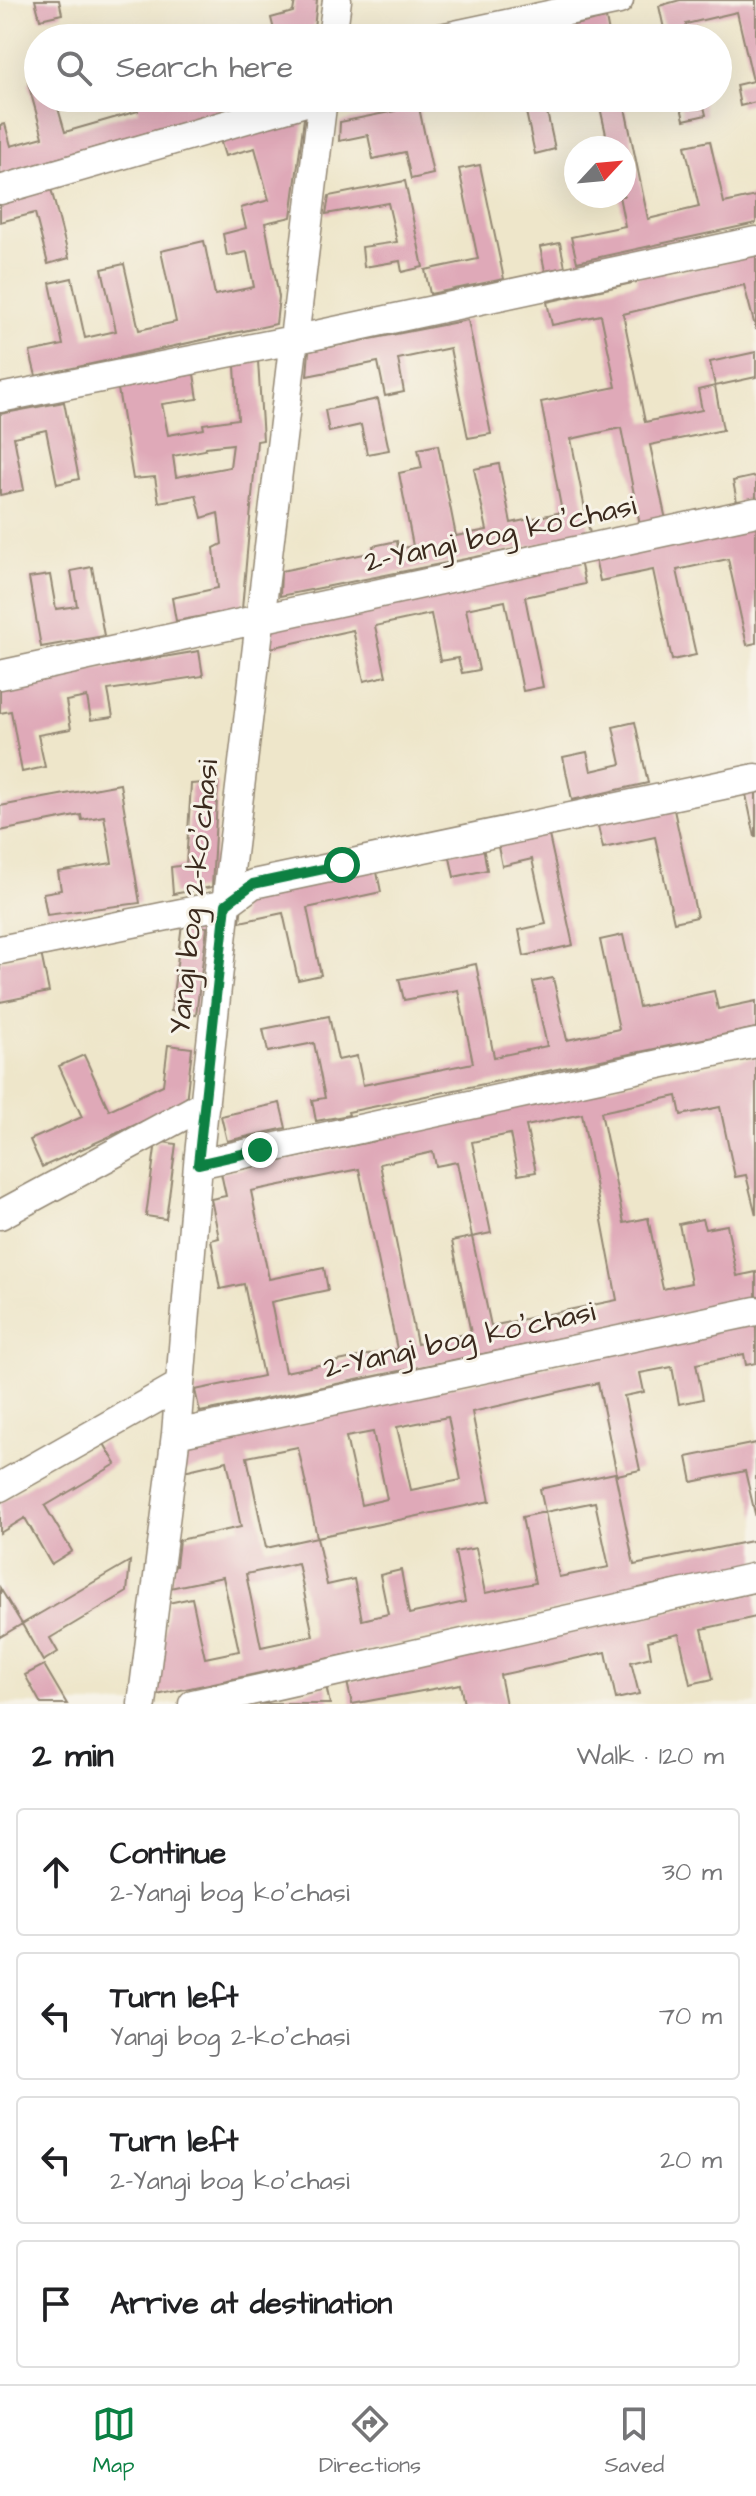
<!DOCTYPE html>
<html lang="en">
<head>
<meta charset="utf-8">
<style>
  :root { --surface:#fff; --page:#f6f6f6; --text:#202124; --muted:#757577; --line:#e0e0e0; --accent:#0b8043 }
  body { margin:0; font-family:"Architects Daughter",sans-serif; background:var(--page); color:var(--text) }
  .compass { position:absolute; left:564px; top:136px; width:72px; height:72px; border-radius:50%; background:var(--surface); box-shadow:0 8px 32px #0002; rotate:64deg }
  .stop { position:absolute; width:24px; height:24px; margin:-18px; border:6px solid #0b8043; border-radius:50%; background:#fff }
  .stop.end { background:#0b8043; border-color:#fff; box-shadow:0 2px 8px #0008 }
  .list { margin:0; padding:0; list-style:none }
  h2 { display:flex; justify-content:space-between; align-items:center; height:104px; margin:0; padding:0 32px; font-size:34px }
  h2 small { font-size:26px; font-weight:400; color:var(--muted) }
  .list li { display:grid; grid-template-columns:52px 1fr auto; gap:24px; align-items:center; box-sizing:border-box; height:128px; margin:0 16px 16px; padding:0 16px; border:2px solid var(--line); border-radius:8px }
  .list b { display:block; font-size:30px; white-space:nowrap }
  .list p { margin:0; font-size:26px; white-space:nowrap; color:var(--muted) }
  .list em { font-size:26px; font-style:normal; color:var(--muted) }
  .icon { flex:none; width:44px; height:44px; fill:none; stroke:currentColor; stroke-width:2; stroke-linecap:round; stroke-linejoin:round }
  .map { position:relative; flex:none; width:756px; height:1704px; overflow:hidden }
  .search { position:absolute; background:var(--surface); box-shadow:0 8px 32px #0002; left:24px; right:24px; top:24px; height:88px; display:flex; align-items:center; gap:20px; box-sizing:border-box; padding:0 28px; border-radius:44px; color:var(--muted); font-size:30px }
  .sheet { height:680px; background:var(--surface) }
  nav { display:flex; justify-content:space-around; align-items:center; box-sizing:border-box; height:112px; border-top:2px solid var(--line); background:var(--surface); font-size:22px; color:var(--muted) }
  nav a { display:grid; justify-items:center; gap:4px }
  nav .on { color:var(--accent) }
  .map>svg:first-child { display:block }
  .building { fill:#dfa9b8; fill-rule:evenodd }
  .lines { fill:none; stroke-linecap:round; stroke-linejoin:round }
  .minor-casing { stroke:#948874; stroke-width:31 }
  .minor { stroke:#fff; stroke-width:28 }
  .route { stroke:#0b8043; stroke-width:10 }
  .labels { text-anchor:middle; stroke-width:6; stroke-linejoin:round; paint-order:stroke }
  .street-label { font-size:30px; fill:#3b2a1e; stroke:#f7f3e8 }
</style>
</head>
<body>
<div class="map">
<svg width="756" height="1704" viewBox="0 0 756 1704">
  <rect width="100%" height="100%" fill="#f7f3e8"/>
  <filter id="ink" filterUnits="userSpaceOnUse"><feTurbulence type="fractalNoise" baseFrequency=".0125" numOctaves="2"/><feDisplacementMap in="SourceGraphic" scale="16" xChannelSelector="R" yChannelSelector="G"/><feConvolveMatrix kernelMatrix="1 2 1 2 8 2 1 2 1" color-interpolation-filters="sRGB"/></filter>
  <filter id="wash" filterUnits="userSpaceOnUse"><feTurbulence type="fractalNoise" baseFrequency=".006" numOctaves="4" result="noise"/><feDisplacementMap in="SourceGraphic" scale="32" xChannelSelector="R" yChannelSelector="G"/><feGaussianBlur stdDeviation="1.8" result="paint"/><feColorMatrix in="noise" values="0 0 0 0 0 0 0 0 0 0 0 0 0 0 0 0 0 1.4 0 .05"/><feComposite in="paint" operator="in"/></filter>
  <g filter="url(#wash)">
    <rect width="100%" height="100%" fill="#eee6ca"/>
    <g id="blocks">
      <!-- building -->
      <path class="building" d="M35 0H59L62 14 40 19Z
        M295 0H317L313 38H276L271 18 293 12Z
        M680 0H756V102L740 106 736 85 753 81 737 12 686 24 689 38H666L659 6Z
        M606 18 610 38H518V37Z
        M38 80V98H55L65 132 138 111 135 98H161L162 104 182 98 265 99 0 175V125L5 124 11 146 43 137 28 83Z
        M393 98H417L433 174 411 179 405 152 373 159 368 135 339 141 340 122 395 111Z
        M523 98H544L555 149 535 154Z
        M598 98H623L648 219 699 207 685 146 710 141 724 203 756 196V223L577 262 571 237 625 226 619 196H624V148H609Z
        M679 98H702L706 115 684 120Z
        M305 111 291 217 265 223 279 297 276 324 36 376 30 352 63 345 50 283 72 278 85 338 116 331 102 269 124 264 139 330 176 322 161 251 204 241 215 295 254 287 247 252 227 256 223 234 246 228 241 208 269 200 255 148 225 156 218 133Z
        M480 165 504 279 430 294 425 270 478 259 459 169Z
        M405 181 423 267 402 272 400 261 364 267 362 247 397 242 388 203 326 214 329 196Z
        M50 185 69 258 48 264 35 213 0 222V199Z
        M560 243 565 267 545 271 540 247Z
        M756 255V330L744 285 623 314 645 422 702 410 698 390 715 386 723 430 650 445 666 520 640 525 621 428 571 439 590 534 280 596 281 571 374 552 373 546 397 541 398 549 413 546 399 473 422 468 418 449 438 445 456 536 487 530 474 469 499 464 511 523 562 512 541 402 616 387 601 315 552 325 547 302 637 282 636 276 663 270 664 275Z
        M468 320 491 434 468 438 450 348 398 359 404 392 385 396 378 362 307 376 309 351Z
        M756 352V377L715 386 710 362Z
        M258 361 263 440 257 441 242 609 176 621 172 598 218 588 214 548 222 544 218 513 202 518 196 495 159 502 155 477 133 479 118 389 194 374 198 399 162 404 168 435 204 429 203 424 238 419 235 366ZM233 444 230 467 176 477 173 456 205 450 206 447Z
        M378 399 389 450 367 454 361 425 329 432 325 410Z
        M64 402 79 479 57 484 46 430 14 437 24 490 0 495V414Z
        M756 476V498L737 502 733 481Z
        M756 521V643L747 645 728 559 677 570 696 655 672 660 653 570 600 581 595 558Z
        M580 561 585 584 525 597 543 687 523 691 505 601 466 609 479 670 462 673 458 658 440 661 431 614 375 626 386 676 364 681 353 630 270 648V625Z
        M92 567 104 636 41 647 29 578 50 575 56 609 77 606 71 571Z
        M199 651 203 676 108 690 113 717 91 720 87 697 66 701 71 729 38 735 45 767 22 772 11 711 0 713V685Z
        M635 722 648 783 572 800 563 757 587 752 591 771 621 764 613 727Z
        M218 782 212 887 173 894 171 867 186 865 191 784Z
        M120 784 140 903 47 915 43 893 61 890 58 872 112 863 104 816 82 820 81 815 0 831V806Z
        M756 787V837H755L745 790Z
        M673 805 697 917 674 922 655 837 603 848 597 822Z
        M548 831 573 945 524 956 519 930 546 924 532 859 502 866 497 842Z
        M483 846 487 870 454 877 449 853Z
        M376 867 381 892 307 908 321 975 298 980 283 913 240 922 243 896Z
        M182 924 207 927 196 1015 171 1011Z
        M623 935 639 1007 714 991 718 1009 756 1001V1028L348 1112 349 1115 316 1121 312 1100 325 1098 314 1043 268 1052 263 1029 329 1016 338 1060 357 1056 363 1085 473 1063 458 990 404 1000 399 979 476 964 494 1057 547 1046 533 982 553 978 567 1040 619 1029 600 940Z
        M41 953 49 992 0 1002V961Z
        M168 1045 192 1048 186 1102 42 1167 30 1140 82 1117 59 1066 84 1055 109 1110 163 1085Z
        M756 1057V1215L746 1175 735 1177 720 1107 681 1115 677 1096 601 1112 624 1223 648 1218 663 1289 691 1283 679 1224 702 1219 705 1229 727 1225 737 1276 756 1272V1298L200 1412 195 1390 263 1376 244 1284 220 1289 211 1240 219 1238 211 1199 226 1196 221 1173 375 1141 374 1135ZM582 1114 617 1300 491 1326 472 1237 452 1241 471 1333 417 1344 380 1164 433 1152 436 1166 457 1162 472 1237 491 1233 472 1142 510 1134 518 1175 536 1172 526 1126ZM359 1169 397 1349 285 1372 271 1302 328 1290 324 1268 269 1279 251 1191Z
        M280 1103 286 1128 227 1141 221 1116Z
        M156 1141 176 1144 166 1219 146 1216Z
        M756 1322V1363L746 1365 744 1354 696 1364 703 1399 679 1404 672 1367 640 1373 644 1392 624 1396 640 1470 617 1475 598 1383 472 1412 490 1501 317 1537 298 1447 247 1457 266 1548 317 1537 327 1585 354 1579 362 1620 388 1614 380 1575 401 1570 409 1614 465 1602 455 1552 476 1548 485 1593 535 1583 522 1517 545 1512 540 1489 615 1473 634 1565 756 1540V1564L639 1588 640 1592 157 1695 168 1603 192 1598 205 1658 239 1651 223 1577 170 1588 174 1567 176 1566 179 1540 241 1527 227 1461 184 1471 187 1444ZM448 1417 461 1480 411 1490 397 1427ZM373 1432 387 1499 361 1505 346 1437ZM595 1502 609 1567 559 1577 545 1512ZM298 1563 313 1636 261 1647 246 1574Z
        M103 1442 116 1464 45 1506 72 1551 51 1564 25 1518 0 1533V1503Z
        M756 1443V1518L745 1471 692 1482 687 1457Z
        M130 1561 127 1592 50 1638 58 1652 43 1661 22 1624Z
        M0 1588 22 1624 0 1637Z
        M756 1592V1617L702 1629 713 1679 690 1684 679 1634 648 1641 651 1657 631 1662 639 1694 616 1699 606 1652 500 1675 506 1704H464L460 1684 352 1704 347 1682Z
        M44 1665 67 1704H41L25 1675Z
        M326 1686 330 1704H253Z"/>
    </g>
  </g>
  <g filter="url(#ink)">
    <use href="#blocks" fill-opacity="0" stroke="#948874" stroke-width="2"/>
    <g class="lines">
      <!-- minor casing -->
      <g class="minor-casing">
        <path id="minor" d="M332 38 337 0
          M441 38 619 0
          M0 190 319 98
          M0 398 293 340 756 241
          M0 675 756 512
          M0 950 226 904 253 884 756 778
          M198 1164 756 1043
          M0 1215 205 1104
          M176 1434 756 1311
          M0 1487 178 1386
          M142 1704 176 1434 198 1164 226 904 323 98
          M193 1704 756 1577"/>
      </g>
      <!-- minor -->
      <use href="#minor" class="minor"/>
    </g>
  </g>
  <g class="lines" filter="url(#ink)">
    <!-- route -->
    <path class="route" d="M260 1150 198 1164 226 904 253 884 342 865"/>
  </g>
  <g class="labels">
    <!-- street labels -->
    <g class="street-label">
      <text transform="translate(500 533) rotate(-12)" y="10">2-Yangi bog koʼchasi</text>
      <text transform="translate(193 897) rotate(-84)" y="10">Yangi bog 2-koʼchasi</text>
      <text transform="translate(459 1339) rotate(-12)" y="10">2-Yangi bog koʼchasi</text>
    </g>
  </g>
</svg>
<svg class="compass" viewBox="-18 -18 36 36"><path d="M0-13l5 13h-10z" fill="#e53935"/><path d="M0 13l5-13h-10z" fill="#757577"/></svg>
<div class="stop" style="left:342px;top:865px"></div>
<div class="stop end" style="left:260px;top:1150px"></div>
<div class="search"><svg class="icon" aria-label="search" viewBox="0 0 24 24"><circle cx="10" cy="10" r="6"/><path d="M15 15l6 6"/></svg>Search here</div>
</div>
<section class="sheet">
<h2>2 min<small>Walk · 120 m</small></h2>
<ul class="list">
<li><svg class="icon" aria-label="ahead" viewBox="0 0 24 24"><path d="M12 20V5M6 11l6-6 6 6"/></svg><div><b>Continue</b><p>2-Yangi bog koʼchasi</p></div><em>30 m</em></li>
<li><svg class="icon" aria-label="left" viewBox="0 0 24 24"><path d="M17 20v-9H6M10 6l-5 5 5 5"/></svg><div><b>Turn left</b><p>Yangi bog 2-koʼchasi</p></div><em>70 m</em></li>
<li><svg class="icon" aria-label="left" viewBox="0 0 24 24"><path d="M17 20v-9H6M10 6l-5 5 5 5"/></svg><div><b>Turn left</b><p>2-Yangi bog koʼchasi</p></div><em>20 m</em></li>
<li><svg class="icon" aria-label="arrive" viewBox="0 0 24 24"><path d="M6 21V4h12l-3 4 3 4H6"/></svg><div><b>Arrive at destination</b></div></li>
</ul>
</section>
<nav>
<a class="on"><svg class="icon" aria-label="map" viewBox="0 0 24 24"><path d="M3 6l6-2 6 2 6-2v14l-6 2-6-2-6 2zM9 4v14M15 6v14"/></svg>Map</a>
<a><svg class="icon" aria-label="directions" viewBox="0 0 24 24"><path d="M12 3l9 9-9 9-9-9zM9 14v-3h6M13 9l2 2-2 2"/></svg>Directions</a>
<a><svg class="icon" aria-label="saved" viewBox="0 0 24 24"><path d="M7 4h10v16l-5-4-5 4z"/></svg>Saved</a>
</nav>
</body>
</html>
